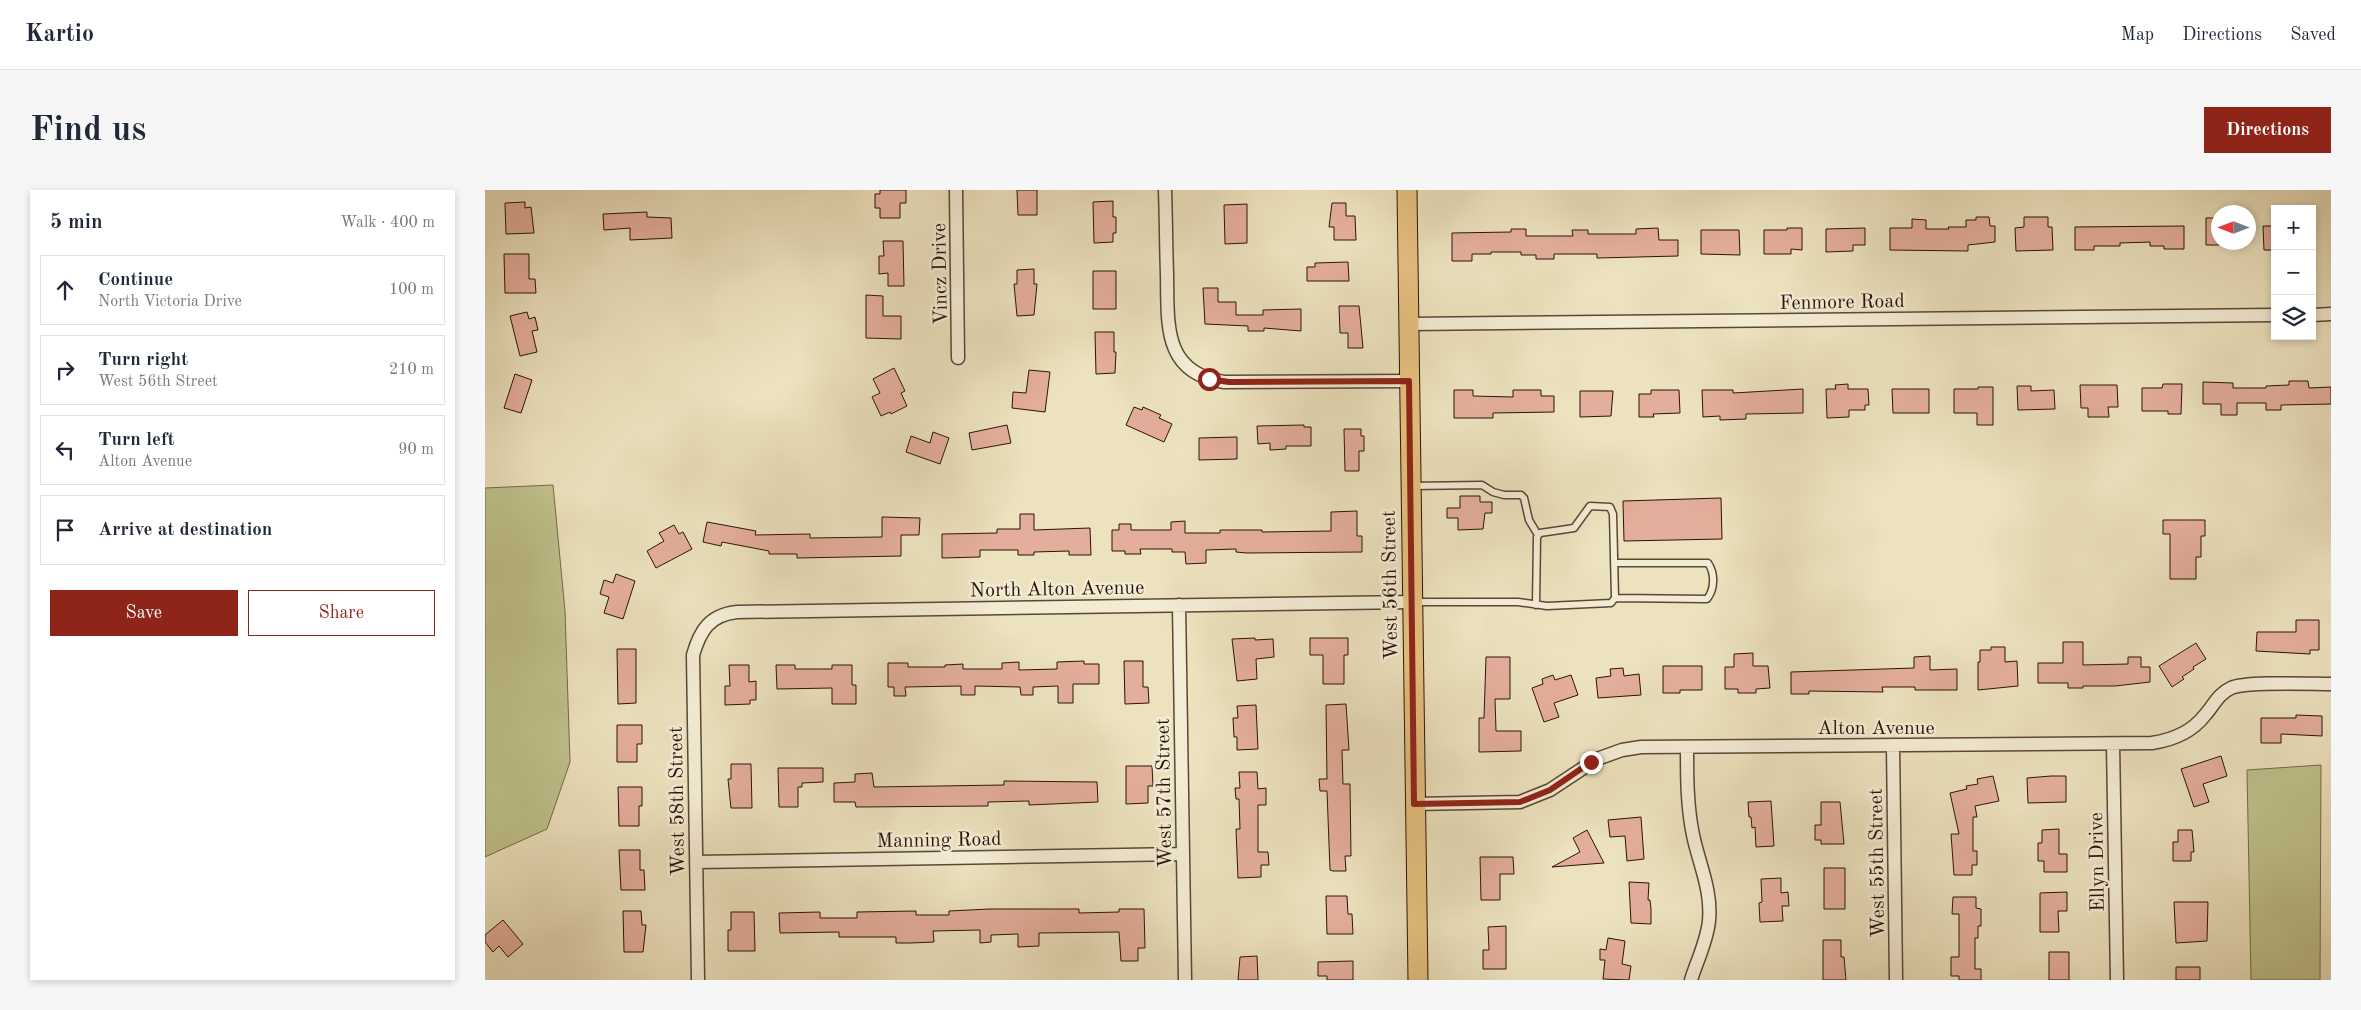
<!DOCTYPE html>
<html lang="en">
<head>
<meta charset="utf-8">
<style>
  :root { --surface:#fff; --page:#f6f6f7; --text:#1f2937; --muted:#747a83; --line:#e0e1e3; --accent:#8f2418 }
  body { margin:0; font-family:"Old Standard TT",serif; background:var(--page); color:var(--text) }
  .controls { position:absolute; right:15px; top:15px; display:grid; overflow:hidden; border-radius:0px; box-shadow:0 2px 8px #0003 }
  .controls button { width:45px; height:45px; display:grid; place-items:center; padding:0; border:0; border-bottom:1px solid var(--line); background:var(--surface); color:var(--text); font:25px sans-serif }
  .compass { position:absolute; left:1726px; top:15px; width:45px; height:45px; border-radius:50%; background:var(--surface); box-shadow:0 2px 8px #0003; rotate:270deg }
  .stop { position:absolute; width:15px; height:15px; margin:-11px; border:4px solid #8f2418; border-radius:50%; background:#fff }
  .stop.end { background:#8f2418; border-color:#fff; box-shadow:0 1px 5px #0008 }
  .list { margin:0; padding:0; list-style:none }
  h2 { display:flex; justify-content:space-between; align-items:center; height:65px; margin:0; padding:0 20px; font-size:21px }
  h2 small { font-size:16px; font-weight:400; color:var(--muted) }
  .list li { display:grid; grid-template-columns:32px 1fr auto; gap:15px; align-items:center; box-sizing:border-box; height:70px; margin:0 10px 10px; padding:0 10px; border:1px solid var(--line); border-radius:0px }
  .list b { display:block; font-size:19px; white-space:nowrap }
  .list p { margin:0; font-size:16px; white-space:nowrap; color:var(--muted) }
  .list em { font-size:16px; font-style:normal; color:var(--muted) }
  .actions { display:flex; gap:10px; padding:15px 20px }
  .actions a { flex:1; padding:11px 0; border:1px solid var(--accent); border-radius:0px; text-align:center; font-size:18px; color:var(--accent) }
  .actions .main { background:var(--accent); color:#fff }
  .icon { flex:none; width:28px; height:28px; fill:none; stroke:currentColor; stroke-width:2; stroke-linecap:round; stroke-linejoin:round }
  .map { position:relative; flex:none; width:1846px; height:790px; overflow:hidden; border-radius:0px }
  header { display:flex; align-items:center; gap:30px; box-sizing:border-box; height:70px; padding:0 25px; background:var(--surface); border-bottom:1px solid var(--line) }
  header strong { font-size:24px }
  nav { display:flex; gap:28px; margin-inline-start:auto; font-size:18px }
  .intro { display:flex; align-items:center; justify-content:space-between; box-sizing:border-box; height:120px; padding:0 30px }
  h1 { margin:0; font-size:35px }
  .button { padding:12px 22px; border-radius:0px; background:var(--accent); color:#fff; font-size:18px; font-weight:700 }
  main { display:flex; gap:30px; padding:0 30px }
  aside { flex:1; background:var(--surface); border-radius:0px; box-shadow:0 2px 8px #0003 }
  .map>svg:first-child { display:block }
  .green { fill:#bfc18c; stroke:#756a4a }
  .building { fill:#e4ae9c; stroke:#2b1309 }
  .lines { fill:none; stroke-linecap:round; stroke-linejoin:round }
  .service-casing { stroke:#5b4736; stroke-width:9 }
  .minor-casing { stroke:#5b4736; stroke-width:15 }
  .primary-casing { stroke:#2b1309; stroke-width:21 }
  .service { stroke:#f3ecd5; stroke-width:6 }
  .minor { stroke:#f3ecd5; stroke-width:12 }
  .primary { stroke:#e6c17f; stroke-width:19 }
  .route { stroke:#8f2418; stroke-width:6 }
  .labels { text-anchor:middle; stroke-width:5; stroke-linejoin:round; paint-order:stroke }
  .street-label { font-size:20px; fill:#2b1309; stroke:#f3ecd5 }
</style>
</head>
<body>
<header>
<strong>Kartio</strong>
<nav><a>Map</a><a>Directions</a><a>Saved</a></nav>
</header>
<div class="intro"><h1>Find us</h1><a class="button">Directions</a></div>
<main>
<aside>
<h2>5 min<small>Walk · 400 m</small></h2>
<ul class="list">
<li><svg class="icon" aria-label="ahead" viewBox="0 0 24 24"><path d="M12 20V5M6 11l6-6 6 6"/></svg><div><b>Continue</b><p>North Victoria Drive</p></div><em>100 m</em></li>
<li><svg class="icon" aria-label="right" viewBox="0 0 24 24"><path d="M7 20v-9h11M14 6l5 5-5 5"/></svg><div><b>Turn right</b><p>West 56th Street</p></div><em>210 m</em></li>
<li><svg class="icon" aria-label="left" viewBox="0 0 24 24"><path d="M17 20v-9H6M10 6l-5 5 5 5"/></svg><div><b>Turn left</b><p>Alton Avenue</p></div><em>90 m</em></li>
<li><svg class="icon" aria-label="arrive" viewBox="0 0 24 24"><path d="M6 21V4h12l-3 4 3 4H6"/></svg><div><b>Arrive at destination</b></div></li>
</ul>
<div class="actions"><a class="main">Save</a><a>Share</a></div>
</aside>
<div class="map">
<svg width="1846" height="790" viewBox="0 0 1846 790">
  <rect width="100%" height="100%" fill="#ece2be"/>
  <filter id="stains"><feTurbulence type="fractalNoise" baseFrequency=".004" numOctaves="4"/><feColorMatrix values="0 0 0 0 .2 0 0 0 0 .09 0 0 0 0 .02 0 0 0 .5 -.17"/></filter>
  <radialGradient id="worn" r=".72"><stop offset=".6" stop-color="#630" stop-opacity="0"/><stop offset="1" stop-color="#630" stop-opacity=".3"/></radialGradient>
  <!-- green -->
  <path class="green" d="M68 295 80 421 85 572 62 639 0 667V298Z
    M1836 575 1835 790H1766L1762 580Z"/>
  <!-- building -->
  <path class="building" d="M395 0H421V13H415V28H395V18H390V4H395Z
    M532 0H552V25H533Z
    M628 11V27H631V43H628V52L609 53 608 12Z
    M40 12V18L46 17 49 43 21 44 20 13Z
    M847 13H861V26H870L871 50H849V37H844Z
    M762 14V53L740 54 739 15Z
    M162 22V27L186 28 187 48 145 50V38L119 40 118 24Z
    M1491 27H1504L1505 36H1510V52L1483 55V61L1405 60V38H1427V29L1441 30V39H1464L1463 37H1481V30H1491Z
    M1539 27H1563V37H1567L1568 60 1531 61 1530 38 1539 37Z
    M1721 28H1734V55H1721Z
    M1699 36V59H1679V56H1665V52L1635 53V56H1609V60H1590V37Z
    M1778 36H1790V60H1779Z
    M1173 38 1174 50H1193V66L1112 68V64H1069V69H1051V65H1036V62H1006V64H987V71H967V43L1026 42V39H1041V46H1088L1087 40H1103V44H1151V39Z
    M1302 38H1317V60L1306 59V64H1279V40H1302Z
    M1380 38V55H1368V61L1341 62V39Z
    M1216 40H1254L1255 65 1216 64Z
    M398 51H418L419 96H403V83L394 84V66H399Z
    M19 64H44V89H50L51 103H20Z
    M863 72 864 91H822V77H830V73Z
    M549 79V94H552L549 125 532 126 529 94H532V80Z
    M608 81H631V119H608Z
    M718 98H733V112H751V125H778V120L816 119V141L779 138V141H763V136L720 134Z
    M381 105 398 106V126H416V149L381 148Z
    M854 116H874L878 158H863V143H855Z
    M42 122 44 129 50 127 53 140 47 141 52 162 35 166 25 126Z
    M610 142H629V162H631L630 183 611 184Z
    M409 178 420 201 416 203 422 216 406 224 405 222 396 226 387 207 395 203 388 189Z
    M544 180 565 182 560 222 527 218 528 202 541 203Z
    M30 184 47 190 36 223 19 218Z
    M1804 191H1823L1824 198 1846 197V214L1796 215V220H1781V213H1752V225H1736V214H1718V192L1748 193V198H1781V196L1804 195Z
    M1363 194V199H1383L1384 215H1380V220H1364V227L1342 228 1341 199H1351L1350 195Z
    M1678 194H1697L1696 224H1683V221H1657V198H1677Z
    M1595 195H1632L1633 217H1623L1624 227H1603V218H1596Z
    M1532 196H1546V201L1569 200 1570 219 1533 220Z
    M1493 197H1508V235H1492V223H1469V199H1493Z
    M1318 199V223L1261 224V229L1235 230V226L1218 227 1217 200H1248V203Z
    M1407 199H1444V223H1408Z
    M969 200H988V206L1028 207V200H1056V206H1069V222L1008 223V228H969Z
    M1166 200H1194L1195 223 1168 224 1169 227H1154V204H1166Z
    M1095 201H1128L1126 226 1095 227Z
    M649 217 657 220 658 217 676 225 674 228 687 234 679 252 641 235Z
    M522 235 526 253 487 260 484 243Z
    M819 235V237H826V256H801V259L785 260V253L773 254 772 236Z
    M859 239H876V246H879V261H874V281H860Z
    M448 242 464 248 455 274 421 262 426 246 445 253Z
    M752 247V269L714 270V248Z
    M975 306H995V312H1007V323H1000L998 339 973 340V328H962V318H975Z
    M1236 308 1237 349 1139 351 1138 311Z
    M872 321V346H877V362L762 363 751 362V359L721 360V373L701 374 700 362H687V359H655L656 364H640V361H627V340H634V334H646V340H686V332L700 331V343H735V340H777V342L846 341V322Z
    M535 324H549V340L605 338 606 365H584V361L549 362V365H533V360H495V367L457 368V344L512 343V339H535Z
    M397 327 435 328 434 345H416V366L312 368V364H284V361L237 352 236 356 218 352 222 332 271 341 270 345 325 344V348L397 347Z
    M1678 330H1720V346H1716V367H1711V389H1685V344H1678Z
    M189 335 194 344 198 342 207 359 171 378 162 361 179 351 174 343Z
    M131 384 150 391 138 429 119 423 124 407 115 404 119 390 128 393Z
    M1811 430H1834V460H1825V464L1771 461 1772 442H1811Z
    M770 448V450L788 449 789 467 771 469 772 489 752 491 747 449Z
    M825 448H863V465H859V494H838V465H825Z
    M1578 452H1598V475L1643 474V467H1656V477H1665V492L1630 496H1598V498H1583V493H1553V473H1578Z
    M1711 453 1721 469 1708 477 1709 479 1697 487 1699 489 1687 497 1674 476Z
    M1506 457H1520V472L1532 471 1533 496 1493 500V472H1495V460H1506Z
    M132 459H151V513L133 514Z
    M1268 463V476H1283L1285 498 1271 499V503H1253V499H1240V477H1249V464Z
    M1445 466V480L1472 479V500H1430V497H1397L1398 502 1324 501V504H1306V482L1429 478V467Z
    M1001 467H1025V509H1010L1011 541H1036V561L994 562V528H999Z
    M599 471V474H614V494H588V513H573V496L548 497V505H536L535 497 490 496V505H476V496L420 497 421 506H409V497H403V473H423V477H460V475L478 474V479H517V473L534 472V480L572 479V472Z
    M639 471H658V497H663L664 513 640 514Z
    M244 475H264V492L271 491V510H265V514L240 515V496H245Z
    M291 475H310V479H347V475H367V495H371V514H347V498L292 499Z
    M1178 476H1217V500H1195V503H1178Z
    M1138 478 1139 486 1154 484 1156 505 1113 508 1111 488 1126 486 1125 479Z
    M1068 485 1070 490 1086 485 1093 505 1069 513 1074 527 1059 532 1047 498 1058 494 1057 489Z
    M861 514 864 560H857L858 594H865L866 666H860L861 681H848L845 680 842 601H835L834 589H842L841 515Z
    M771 515 773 559 752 560V547H749L748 528H753L752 516Z
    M1811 525 1837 526V546L1796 544V553H1776V528H1811Z
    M132 535H157V554H152V572H132Z
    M1736 566 1742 586 1718 594 1724 612 1709 617 1696 579Z
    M246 574H266L267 618H246L243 589H246Z
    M641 576H667L668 596H663V613L641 614Z
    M293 578H338V592L317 593V597H313V617H294Z
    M754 582H772L773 599 781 598V615H773V662H783L784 675H776V687L753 688 751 639H755L754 609H751L750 598H755Z
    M387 583 389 597 519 595V591L612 592 613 612 544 615V611L503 612V616L371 617 370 612H349V593L370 592V584Z
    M1508 586 1514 611 1490 616 1492 627H1488V661H1492V675H1487V685H1469L1466 644H1474L1465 603 1482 599 1481 596 1493 594 1492 589Z
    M1566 586H1581V612L1543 613 1542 588Z
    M133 597H157V616H154V636H134Z
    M1286 611 1289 656 1271 657 1270 637 1267 638 1266 627H1264L1263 612Z
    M1336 612H1355L1359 654H1336V650H1330V635H1336Z
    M1156 627 1159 669 1142 671 1140 646 1125 647 1123 630Z
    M1574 639V664H1582V682H1559V671H1553V653H1557V640Z
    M1102 640 1119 673 1067 677 1095 662 1088 648Z
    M1693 640H1707L1709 662H1706V671H1688V652H1693Z
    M134 660H155V680H159L160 700H136Z
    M995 667H1028L1029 684H1015V710H996Z
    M1339 678H1360V719H1339Z
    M1296 688V703L1303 702 1304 716H1297L1298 731 1275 732 1274 713 1277 712 1276 689Z
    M1144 692 1164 693 1163 710H1165L1166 719V734L1146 733Z
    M1582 702V721H1573L1574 742H1555V703Z
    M841 706H862L863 724H867L868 744H842Z
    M1468 707H1491V718L1496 719V736H1493V748H1490V779H1496V790H1474V786H1466V767H1474V724H1467Z
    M1689 712H1723L1722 751 1691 753Z
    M505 719H594V723L634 722V719H659L660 758H653V771H636L634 742 554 743V756L533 757V744L506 745V752L495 753V740L448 741 449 752 426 753H411V747H354V742L295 743 294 723 335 722V728H372V722L431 721V725H464V721Z
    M138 721H156L157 735H161L158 762H139Z
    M246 722H269L270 761H243V740H246Z
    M18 730 38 754 23 767 14 756 8 762 0 752V745Z
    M1021 736V779H998V760H1004L1003 737Z
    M1123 748 1140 751 1137 774 1146 776 1144 790 1118 789 1120 770H1115V759L1121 760Z
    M1338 750H1356V767H1359L1361 790H1338Z
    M1564 762H1584V790H1564Z
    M772 766 773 790H753L755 767Z
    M868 771V790H842V786H833V772Z
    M1691 777H1715V790H1691Z"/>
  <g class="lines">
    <!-- service casing -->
    <g class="service-casing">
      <path id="service" d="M927 296 997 295 1008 302 1019 305H1036L1039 308 1044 330 1053 345
        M1129 373H1223C1230 383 1230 399 1222 409L1130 408
        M931 412H1033L1062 416 1126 413 1130 408 1128 324 1125 317 1105 316 1089 338 1055 343 1052 347 1051 415"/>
    </g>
    <!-- minor casing -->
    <g class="minor-casing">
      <path id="minor" d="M471 0 473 168
        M680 0C681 28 681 56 682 84 683 133 677 183 739 192L925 191
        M1827 125 1846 124
        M924 134 1790 125
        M694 415 700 790
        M1628 554 1632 790
        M1408 555 1411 790
        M1202 557C1202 587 1202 616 1208 645 1214 674 1227 700 1224 731 1222 751 1212 771 1206 790
        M929 614 1035 612 1065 600 1112 569 1137 560 1156 557 1667 553C1687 550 1707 542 1720 525 1729 515 1733 504 1746 498 1761 491 1826 494 1846 494
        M211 672 698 664
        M213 790 208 465C215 441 224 425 252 422L927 412"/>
    </g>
    <!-- primary casing -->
    <g class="primary-casing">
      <path id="primary" d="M922 0 933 790"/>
    </g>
    <!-- service -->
    <use href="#service" class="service"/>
    <!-- minor -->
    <use href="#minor" class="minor"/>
    <!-- primary -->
    <use href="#primary" class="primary"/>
  </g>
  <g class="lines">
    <!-- route -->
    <path class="route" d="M724 189 744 192 924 191 929 614 1035 612 1065 600 1106 572"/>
  </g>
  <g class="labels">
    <!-- street labels -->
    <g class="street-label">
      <text transform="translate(454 84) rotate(-91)" y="7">Vincz Drive</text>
      <text transform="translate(1357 111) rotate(-1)" y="7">Fenmore Road</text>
      <text transform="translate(904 395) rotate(-91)" y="7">West 56th Street</text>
      <text transform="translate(572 398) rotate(-1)" y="7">North Alton Avenue</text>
      <text x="1391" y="544">Alton Avenue</text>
      <text transform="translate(678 603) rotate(-91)" y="7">West 57th Street</text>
      <text transform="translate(191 611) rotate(-91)" y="7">West 58th Street</text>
      <text transform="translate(454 649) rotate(-1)" y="7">Manning Road</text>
      <text transform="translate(1611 672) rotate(-91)" y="7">Ellyn Drive</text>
      <text transform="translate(1391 673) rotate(-91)" y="7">West 55th Street</text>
    </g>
  </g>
  <rect width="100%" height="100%" filter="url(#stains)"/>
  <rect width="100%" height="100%" fill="url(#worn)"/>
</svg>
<div class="controls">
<button>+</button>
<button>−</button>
<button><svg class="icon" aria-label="layers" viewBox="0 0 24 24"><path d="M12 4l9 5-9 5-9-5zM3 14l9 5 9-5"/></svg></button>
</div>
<svg class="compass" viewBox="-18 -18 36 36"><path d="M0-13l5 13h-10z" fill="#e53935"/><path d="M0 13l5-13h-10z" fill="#747a83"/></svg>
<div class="stop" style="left:724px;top:189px"></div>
<div class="stop end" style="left:1106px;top:572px"></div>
</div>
</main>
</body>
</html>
